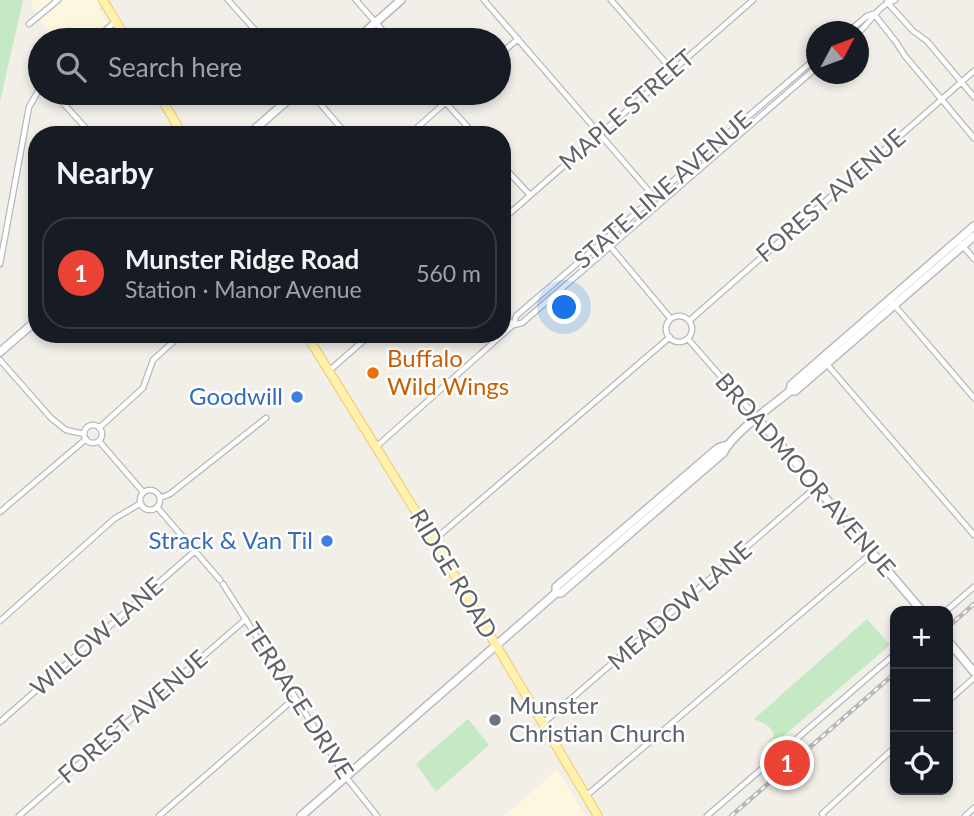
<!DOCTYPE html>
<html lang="en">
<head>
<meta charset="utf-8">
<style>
  :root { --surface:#171b24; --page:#242831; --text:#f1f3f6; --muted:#9ea1a6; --line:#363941; --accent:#ea4335 }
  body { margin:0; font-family:Lato,sans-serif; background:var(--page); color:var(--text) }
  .controls { position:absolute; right:21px; bottom:21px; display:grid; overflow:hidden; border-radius:14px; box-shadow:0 4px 10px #0003 }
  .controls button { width:63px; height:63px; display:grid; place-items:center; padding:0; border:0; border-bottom:2px solid var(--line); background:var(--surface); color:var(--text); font:35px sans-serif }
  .compass { position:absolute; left:806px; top:21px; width:63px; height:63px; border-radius:50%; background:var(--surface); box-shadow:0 4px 10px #0003; rotate:49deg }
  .you { position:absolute; left:565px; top:308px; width:24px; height:24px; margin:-18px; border:5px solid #fff; border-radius:50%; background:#1a73e8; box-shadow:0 0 0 10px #1a73e833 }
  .badge { display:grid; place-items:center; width:46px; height:46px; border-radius:50%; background:var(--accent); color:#fff; font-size:23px; font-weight:700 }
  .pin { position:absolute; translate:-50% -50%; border:4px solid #fff; box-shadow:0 2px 7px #0006 }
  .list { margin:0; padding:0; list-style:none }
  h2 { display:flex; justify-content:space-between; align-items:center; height:91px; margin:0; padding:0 28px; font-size:30px }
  h2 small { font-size:23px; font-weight:400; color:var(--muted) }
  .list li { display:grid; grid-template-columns:46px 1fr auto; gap:21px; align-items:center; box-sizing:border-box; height:112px; margin:0 14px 14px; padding:0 14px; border:2px solid var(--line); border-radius:28px }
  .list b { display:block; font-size:26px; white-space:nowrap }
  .list p { margin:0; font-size:23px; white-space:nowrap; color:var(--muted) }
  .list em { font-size:23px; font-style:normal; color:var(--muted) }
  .icon { flex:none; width:38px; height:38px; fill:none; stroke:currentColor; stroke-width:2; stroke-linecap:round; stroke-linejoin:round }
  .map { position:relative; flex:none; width:974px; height:816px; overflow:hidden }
  .search { position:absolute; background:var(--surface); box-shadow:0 4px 10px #0003; left:28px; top:28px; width:483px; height:77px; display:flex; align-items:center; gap:18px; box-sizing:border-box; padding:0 24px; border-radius:38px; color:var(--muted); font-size:26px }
  .panel { position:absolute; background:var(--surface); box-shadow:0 4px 10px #0003; left:28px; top:126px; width:483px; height:217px; border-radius:28px }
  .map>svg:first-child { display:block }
  .commercial { fill:#fef7e0 }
  .green { fill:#c5e8c5 }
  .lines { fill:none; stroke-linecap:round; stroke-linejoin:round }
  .street-casing { stroke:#b5b8bc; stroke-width:7 }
  .secondary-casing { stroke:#b6babf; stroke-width:10 }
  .primary-casing { stroke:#f2c960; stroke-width:10 }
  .street { stroke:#fff; stroke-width:4.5 }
  .secondary { stroke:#fff; stroke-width:7 }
  .primary { stroke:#fff2af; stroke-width:8 }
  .rail-casing { stroke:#b6b7b8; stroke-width:4.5 }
  .rail { stroke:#fff; stroke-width:2; stroke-dasharray:5; stroke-linecap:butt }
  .food-dot { fill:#e8710a; stroke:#fff; stroke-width:2.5 }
  .shop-dot { fill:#3f7fe0; stroke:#fff; stroke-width:2.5 }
  .worship-dot { fill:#6b7280; stroke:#fff; stroke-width:2.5 }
  .labels { text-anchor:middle; stroke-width:5; stroke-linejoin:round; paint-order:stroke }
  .street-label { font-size:24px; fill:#5f6368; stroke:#fff }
  .food-label { font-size:24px; fill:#c56008; stroke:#fff; text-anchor:start }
  .shop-label { font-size:24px; fill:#366cbe; stroke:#fff; text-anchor:end }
  .worship-label { font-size:24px; fill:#5b616d; stroke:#fff; text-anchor:start }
</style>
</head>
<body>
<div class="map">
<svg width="974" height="816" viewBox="0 0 974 816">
  <rect width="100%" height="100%" fill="#f1efe8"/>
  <!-- commercial -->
  <path class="commercial" d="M33 0H107L98 8 117 40H54L32 8Z
    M557 770 586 816H504Z"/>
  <!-- green -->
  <path class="green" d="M0 0H23L0 102Z
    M867 619 890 645 773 745 769 742 774 736C771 725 762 722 754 719Z
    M468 719 489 745 436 792 416 764Z"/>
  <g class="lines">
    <!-- street casing -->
    <g class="street-casing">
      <path id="street" d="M228 0 264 40
        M356 0 391 40
        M484 0 655 198
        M611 0 672 70
        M887 2 913 31 927 41 974 97
        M874 14 896 42 905 56 974 138
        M29 24 58 0
        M848 32 867 16 873 14
        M858 33C871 22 878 5 895 0
        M94 40 115 22
        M499 55 518 39
        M54 93 92 135
        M311 93 347 135
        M437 93 475 135
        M409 135 456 93
        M502 165 530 195
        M502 220 753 0
        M605 240 671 319
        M958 240 974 259
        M0 264 29 107 40 88
        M890 300 974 398
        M502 312 513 325
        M666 329a13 13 0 1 1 26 0a13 13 0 1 1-26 0Z
        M689 321 974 71
        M514 324 516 316 816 58
        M688 339 756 417
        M0 360 51 418 66 430 84 434
        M825 362 974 535
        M330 370 371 334
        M84 434a9 9 0 1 1 18 0a9 9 0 1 1-18 0Z
        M99 428 143 388 153 360 182 334
        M99 441 143 492
        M376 447 513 325 522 323 816 68
        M140 500a10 10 0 1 1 20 0a10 10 0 1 1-20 0Z
        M160 498 170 494 266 418
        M157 507 220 580
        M0 512 86 439
        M434 540 670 337
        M223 584 346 777 377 816
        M946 611 974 587
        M0 621 114 519 141 503
        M948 701 974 678
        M0 722 195 551
        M542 724 816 487
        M586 796 872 553
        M19 816 246 619
        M159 816 295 698
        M707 816 895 654
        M823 816 822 814 895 747
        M965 816 974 808"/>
    </g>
    <!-- secondary casing -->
    <g class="secondary-casing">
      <path id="secondary" d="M356 40 401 0
        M248 135 296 93
        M0 352 37 320
        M790 391 791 385 974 226
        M758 419 922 611
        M556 593V587L718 448 727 445
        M948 641 974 672
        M301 816 556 593H561L723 453C735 431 770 408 790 391H795L974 236"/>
    </g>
    <!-- primary casing -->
    <g class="primary-casing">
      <path id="primary" d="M103 0 127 40
        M158 93 183 135
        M306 334 434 541 598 816"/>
    </g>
    <!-- street -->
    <use href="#street" class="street"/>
    <!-- secondary -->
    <use href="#secondary" class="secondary"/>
    <!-- primary -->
    <use href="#primary" class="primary"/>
    <!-- rail casing -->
    <g class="rail-casing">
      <path id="rail" d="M948 627 974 604
        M731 816 895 673"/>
    </g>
    <!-- rail -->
    <use href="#rail" class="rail"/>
  </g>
  <!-- markers -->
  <circle class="food-dot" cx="373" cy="373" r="7"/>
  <g class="shop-dot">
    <circle cx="297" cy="397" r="7"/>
    <circle cx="327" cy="541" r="7"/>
  </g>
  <circle class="worship-dot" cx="495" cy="720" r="7"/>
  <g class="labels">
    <!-- street labels -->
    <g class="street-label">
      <text transform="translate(627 110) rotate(-41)" y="8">MAPLE STREET</text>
      <text transform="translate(663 190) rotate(-41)" y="8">STATE LINE AVENUE</text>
      <text transform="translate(831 196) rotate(-41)" y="8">FOREST AVENUE</text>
      <text transform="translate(805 475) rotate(49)" y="8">BROADMOOR AVENUE</text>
      <text transform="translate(453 574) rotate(59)" y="8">RIDGE ROAD</text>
      <text transform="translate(680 606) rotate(-41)" y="8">MEADOW LANE</text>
      <text transform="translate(97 637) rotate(-41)" y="8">WILLOW LANE</text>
      <text transform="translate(298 701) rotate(57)" y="8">TERRACE DRIVE</text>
      <text transform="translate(133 717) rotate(-41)" y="8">FOREST AVENUE</text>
    </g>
    <!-- food labels -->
    <g class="food-label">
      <text x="387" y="367">Buffalo<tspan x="387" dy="28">Wild Wings</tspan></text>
    </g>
    <!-- shop labels -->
    <g class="shop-label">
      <text x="283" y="405">Goodwill</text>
      <text x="313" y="549">Strack &amp; Van Til</text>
    </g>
    <!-- worship labels -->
    <g class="worship-label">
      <text x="509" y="714">Munster<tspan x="509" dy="28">Christian Church</tspan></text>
    </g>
  </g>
</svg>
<div class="controls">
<button>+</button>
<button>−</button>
<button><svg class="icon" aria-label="locate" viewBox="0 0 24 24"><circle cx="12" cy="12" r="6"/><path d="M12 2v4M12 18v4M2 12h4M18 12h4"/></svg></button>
</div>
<svg class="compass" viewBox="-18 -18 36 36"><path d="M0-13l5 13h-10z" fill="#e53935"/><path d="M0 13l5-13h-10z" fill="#9ea1a6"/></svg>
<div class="you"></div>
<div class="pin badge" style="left:787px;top:763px">1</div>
<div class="search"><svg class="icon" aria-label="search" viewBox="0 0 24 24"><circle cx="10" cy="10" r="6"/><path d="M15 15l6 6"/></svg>Search here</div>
<section class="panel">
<h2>Nearby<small></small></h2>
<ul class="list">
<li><span class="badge">1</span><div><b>Munster Ridge Road</b><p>Station · Manor Avenue</p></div><em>560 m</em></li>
</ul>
</section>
</div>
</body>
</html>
